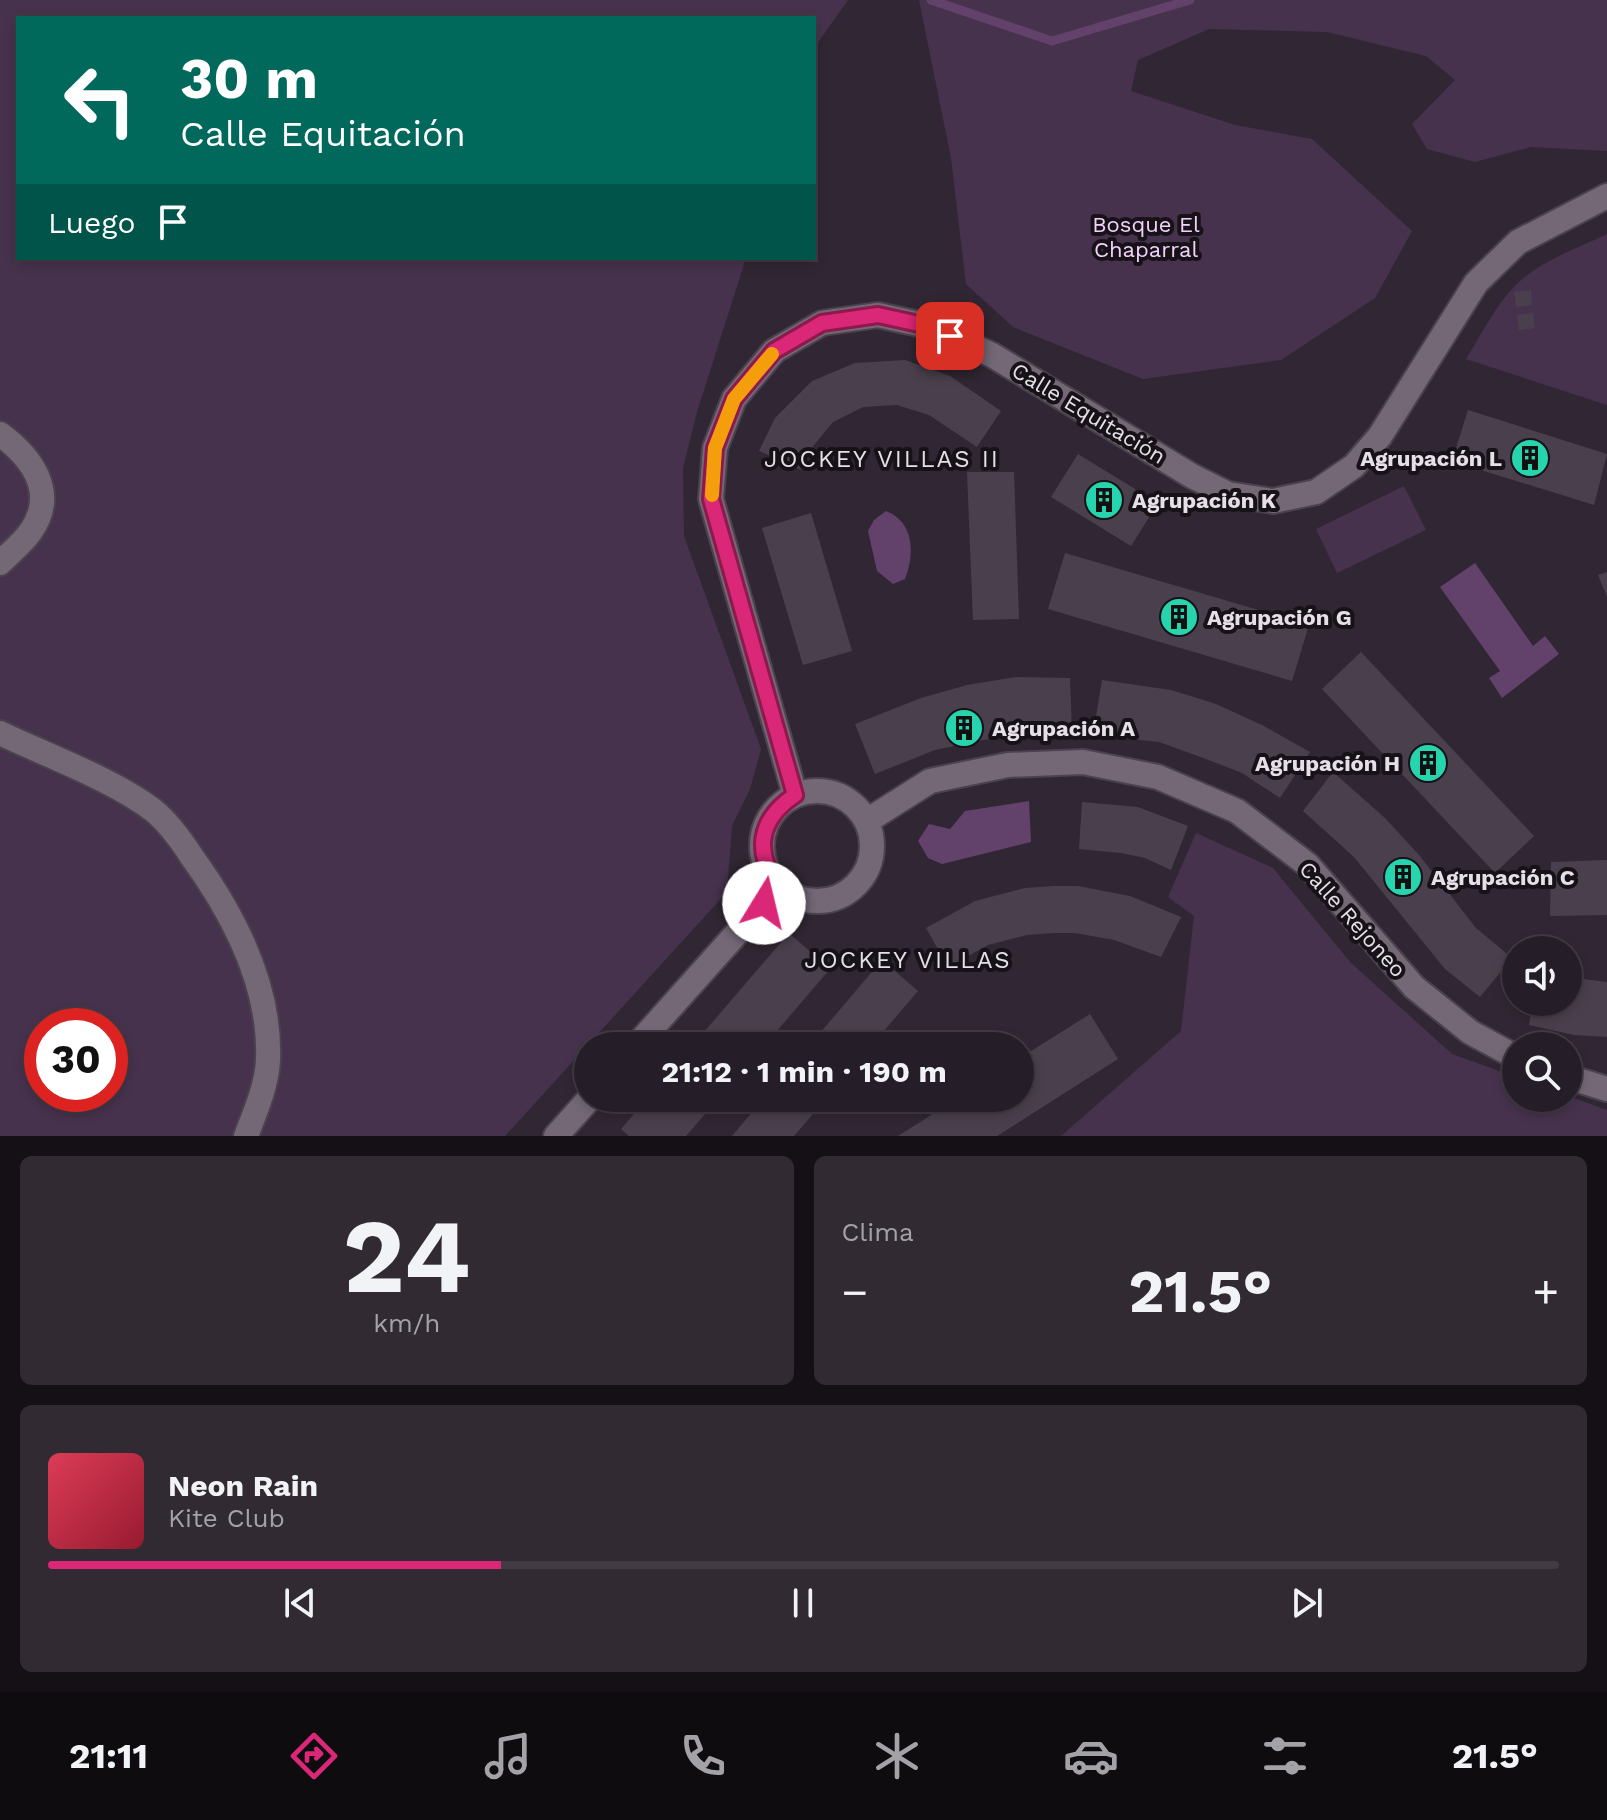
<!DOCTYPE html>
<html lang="es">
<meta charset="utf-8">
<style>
:root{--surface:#251d27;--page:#312a33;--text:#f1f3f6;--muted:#a3a2a7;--line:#423b44;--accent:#db2777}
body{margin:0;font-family:"Work Sans",sans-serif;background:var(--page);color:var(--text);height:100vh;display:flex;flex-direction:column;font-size:30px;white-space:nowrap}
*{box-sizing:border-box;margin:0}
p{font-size:26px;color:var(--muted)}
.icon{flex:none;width:44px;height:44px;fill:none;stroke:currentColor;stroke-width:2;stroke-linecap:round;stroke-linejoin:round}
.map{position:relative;height:1136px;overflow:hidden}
.panel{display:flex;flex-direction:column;gap:20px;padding:20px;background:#141015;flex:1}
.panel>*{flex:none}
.guide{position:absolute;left:16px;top:16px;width:800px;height:244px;border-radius:0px;box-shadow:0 4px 12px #0003,0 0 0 2px var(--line);background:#00695c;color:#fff;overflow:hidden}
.tools{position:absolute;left:1502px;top:936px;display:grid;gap:16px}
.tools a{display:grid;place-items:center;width:80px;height:80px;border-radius:50%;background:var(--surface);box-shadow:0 4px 12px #0003,0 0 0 2px var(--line);font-size:40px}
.speed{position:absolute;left:24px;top:1008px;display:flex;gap:16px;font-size:40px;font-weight:700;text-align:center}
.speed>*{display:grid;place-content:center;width:104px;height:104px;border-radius:50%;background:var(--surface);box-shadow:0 4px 12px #0003,0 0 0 2px var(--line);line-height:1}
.speed .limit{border:12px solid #d22;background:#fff;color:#111}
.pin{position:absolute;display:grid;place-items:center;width:68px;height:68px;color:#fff;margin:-34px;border-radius:16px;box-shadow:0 4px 12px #0006}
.me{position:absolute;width:88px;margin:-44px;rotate:9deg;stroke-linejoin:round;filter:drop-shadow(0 0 6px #0008)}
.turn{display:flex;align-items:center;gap:28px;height:168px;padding:0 32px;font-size:36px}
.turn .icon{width:104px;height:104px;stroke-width:2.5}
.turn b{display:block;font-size:56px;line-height:68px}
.then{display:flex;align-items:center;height:76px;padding:0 32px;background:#0003;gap:16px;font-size:30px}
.big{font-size:60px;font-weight:700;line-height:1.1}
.panel .tile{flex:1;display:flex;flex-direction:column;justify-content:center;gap:12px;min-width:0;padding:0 28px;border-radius:12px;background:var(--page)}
.panel .dial{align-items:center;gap:0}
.dial b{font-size:104px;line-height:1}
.song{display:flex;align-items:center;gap:24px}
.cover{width:96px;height:96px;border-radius:12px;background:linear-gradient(135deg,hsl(350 70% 55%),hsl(350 70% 35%))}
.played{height:8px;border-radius:4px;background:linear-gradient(90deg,var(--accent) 30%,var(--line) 30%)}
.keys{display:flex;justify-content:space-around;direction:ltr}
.heat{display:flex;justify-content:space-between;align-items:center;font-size:44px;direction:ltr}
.panel .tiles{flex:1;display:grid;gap:20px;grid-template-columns:1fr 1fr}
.tile:last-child{grid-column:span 2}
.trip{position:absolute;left:574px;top:1032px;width:460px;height:80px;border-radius:40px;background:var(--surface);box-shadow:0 4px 12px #0003,0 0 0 2px var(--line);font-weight:700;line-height:80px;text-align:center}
.dock{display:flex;height:128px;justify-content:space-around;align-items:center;background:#0f0c10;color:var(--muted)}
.dock .icon{width:56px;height:56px}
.dock .current{color:var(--accent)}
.dock b{font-size:36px;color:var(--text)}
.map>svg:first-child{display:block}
.green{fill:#47324d;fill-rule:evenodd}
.water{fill:#62416a}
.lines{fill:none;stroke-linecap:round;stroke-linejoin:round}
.stream{stroke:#62416a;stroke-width:9}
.building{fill:#4a404d}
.street-casing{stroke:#4a424d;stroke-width:28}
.street{stroke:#746877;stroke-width:24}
.route-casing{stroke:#8e194d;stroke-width:20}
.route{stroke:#db2777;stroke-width:14}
.slow{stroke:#f59e0b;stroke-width:14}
.labels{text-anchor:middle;stroke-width:8;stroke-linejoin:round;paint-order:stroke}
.park-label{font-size:22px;fill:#f2d2fb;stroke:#171218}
.street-label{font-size:22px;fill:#e6dfe8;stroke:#171218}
.poi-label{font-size:22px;font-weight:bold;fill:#e6dfe8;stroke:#171218;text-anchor:start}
.neighbourhood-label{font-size:24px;letter-spacing:2px;fill:#e6dfe8;stroke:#171218}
</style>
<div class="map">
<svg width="1607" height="1136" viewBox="0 0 1607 1136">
<rect width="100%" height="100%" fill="#312734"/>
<g class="green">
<path d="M0,0h848l-34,48v-30h-796v240h728l-49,154 -14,56 1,68 77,213 -11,40 -18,37 -5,66 -222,244h-505zM42,1026h68v68h-68z"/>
<polygon points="919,0 1607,0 1607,151 1531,147 1475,162 1427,149 1412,124 1455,80 1426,56 1327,32 1209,29 1138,60 1131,91 1235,125 1312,139 1412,231 1375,298 1281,360 1143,379 1013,327 966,284 951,158"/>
<path d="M1607,234v171l-141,-46c16,-25 31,-57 53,-77 24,-22 59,-34 88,-48z"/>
<polygon points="1404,486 1426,530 1337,573 1316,529"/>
<polygon points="1196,833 1273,868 1350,962 1452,1054 1516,1077 1516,1098 1568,1096 1607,1110 1607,1136 1061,1136 1181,1031 1194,916 1168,897"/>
</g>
<g class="water">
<path d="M886,511c28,11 29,42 19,68l-12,5 -16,-13 -9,-40 6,-11z"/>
<polygon points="1475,563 1533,646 1545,636 1559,654 1502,698 1489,678 1500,671 1440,587"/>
<polygon points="1029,801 1031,842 942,864 928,858 918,841 929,824 950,829 965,811"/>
</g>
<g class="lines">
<polyline class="stream" points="931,0 1052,41 1190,0"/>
</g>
<g class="building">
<polygon points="1531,290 1532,305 1516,307 1514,292"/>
<polygon points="1533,313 1535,328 1519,330 1517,315"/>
<polygon points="905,360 950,376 1001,411 977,447 929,415 897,405 863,407 833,422 814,445 801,470 759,451 775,418 812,381 855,363"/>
<polygon points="1468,410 1607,454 1594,505 1452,461"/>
<polygon points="1078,454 1158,503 1131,546 1051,497"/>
<polygon points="967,472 1014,472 1019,619 973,620"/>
<polygon points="811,513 852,651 803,665 762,528"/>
<polygon points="1065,553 1309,625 1292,681 1048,609"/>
<polygon points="1607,572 1607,597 1598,575"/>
<polygon points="1361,652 1534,836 1495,873 1322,689"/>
<polygon points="1016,677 1070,678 1072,732 1027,734 983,740 935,750 875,774 855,724 921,698 967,685"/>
<polygon points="1102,680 1171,690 1216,704 1262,725 1310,752 1280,798 1242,773 1198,756 1159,742 1093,735"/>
<polygon points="1333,772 1385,818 1419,855 1476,928 1512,958 1480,997 1445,969 1354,857 1303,811"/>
<polygon points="1082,802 1138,807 1188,826 1171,870 1145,858 1121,853 1079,849"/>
<polygon points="1607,860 1607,915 1550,916 1551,862"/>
<polygon points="1053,886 1078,886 1130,896 1181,917 1161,957 1114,940 1075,933 1053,933 1027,935 988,945 948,967 926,928 975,901 1025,888"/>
<polygon points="789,933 830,969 764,1046 692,1046"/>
<polygon points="882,960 918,991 871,1046 809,1046"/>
<polygon points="1568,977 1607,982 1607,1037 1574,1035 1529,1025 1533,1002 1568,1002"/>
<polygon points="1090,1014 1118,1059 997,1136 898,1136 958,1098 1020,1098 1020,1058"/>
<polygon points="648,1098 719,1098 686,1136 629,1136 621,1129"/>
<polygon points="764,1098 827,1098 794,1136 732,1136"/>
</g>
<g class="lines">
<g class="street-casing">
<g id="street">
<path d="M0,434c31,23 58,58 31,97 -8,12 -21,22 -31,32"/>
<path d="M0,733c46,22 114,47 153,77 16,13 28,30 39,47 42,58 79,130 76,203 -1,25 -13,53 -22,76"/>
<circle cx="817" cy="846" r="55"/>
<polyline points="795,795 711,499 715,448 734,399 774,351 822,323 878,315 928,326 992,355 1192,476 1228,494 1273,501 1316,492 1354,466 1380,436 1476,283 1518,242 1607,196"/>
<polyline points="867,821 930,781 1008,765 1083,762 1158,777 1237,811 1308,865 1414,987 1470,1032 1516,1057"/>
<polyline points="636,1046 779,886"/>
<polyline points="1568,1077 1607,1089"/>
<polyline points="556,1136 590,1098"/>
</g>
</g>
<use href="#street" class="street"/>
</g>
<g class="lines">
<g class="route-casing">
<path id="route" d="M764,903l15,-17c-26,-34 -20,-67 16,-91l-84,-296 4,-51 19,-49 40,-48 48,-28 56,-8 50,11 22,10"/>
</g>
<use href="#route" class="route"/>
<polyline class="slow" points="712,495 715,448 734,399 772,354"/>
</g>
<defs>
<g id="building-disc" transform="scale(2)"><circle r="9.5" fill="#26d5ae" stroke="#171218"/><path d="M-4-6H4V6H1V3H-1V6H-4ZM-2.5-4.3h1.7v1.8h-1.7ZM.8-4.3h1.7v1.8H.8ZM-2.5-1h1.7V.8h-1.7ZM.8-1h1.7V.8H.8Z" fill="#111"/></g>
</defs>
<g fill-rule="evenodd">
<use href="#building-disc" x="1530" y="458"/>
<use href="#building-disc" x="1104" y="500"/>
<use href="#building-disc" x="1179" y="617"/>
<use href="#building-disc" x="964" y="728"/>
<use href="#building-disc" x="1428" y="763"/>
<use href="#building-disc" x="1403" y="877"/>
</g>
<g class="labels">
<g class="park-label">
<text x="1146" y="232">Bosque El<tspan x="1146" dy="25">Chaparral</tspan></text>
</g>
<g class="street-label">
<text transform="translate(1089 413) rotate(31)" y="8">Calle Equitación</text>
<text transform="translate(1353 919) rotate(48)" y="8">Calle Rejoneo</text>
</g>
<g class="poi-label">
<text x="1502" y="466" text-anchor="end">Agrupación L</text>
<text x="1132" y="508">Agrupación K</text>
<text x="1207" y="625">Agrupación G</text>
<text x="992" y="736">Agrupación A</text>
<text x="1400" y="771" text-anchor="end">Agrupación H</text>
<text x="1431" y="885">Agrupación C</text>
</g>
<g class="neighbourhood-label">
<text x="882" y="467">JOCKEY VILLAS II</text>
<text x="908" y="968">JOCKEY VILLAS</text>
</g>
</g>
</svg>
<div class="tools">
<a><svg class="icon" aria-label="sound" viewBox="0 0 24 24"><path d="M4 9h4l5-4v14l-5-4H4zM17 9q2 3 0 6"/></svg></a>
<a><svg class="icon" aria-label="search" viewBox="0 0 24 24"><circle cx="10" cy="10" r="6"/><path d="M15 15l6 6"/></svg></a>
</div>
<div class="speed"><div class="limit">30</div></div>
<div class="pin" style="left:950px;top:336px;background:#d93025"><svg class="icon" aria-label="arrive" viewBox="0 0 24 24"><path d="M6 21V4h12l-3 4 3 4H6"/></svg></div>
<svg class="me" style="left:764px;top:903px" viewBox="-20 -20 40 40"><circle r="19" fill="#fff"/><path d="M0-13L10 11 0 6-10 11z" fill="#db2777"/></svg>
<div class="trip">21:12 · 1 min · 190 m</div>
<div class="guide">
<div class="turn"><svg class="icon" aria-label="left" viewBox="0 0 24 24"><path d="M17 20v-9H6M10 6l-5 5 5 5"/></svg><div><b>30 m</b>Calle Equitación</div></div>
<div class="then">Luego<svg class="icon" aria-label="arrive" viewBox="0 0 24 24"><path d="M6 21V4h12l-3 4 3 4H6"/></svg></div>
</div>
</div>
<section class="panel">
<div class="tiles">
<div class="tile dial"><b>24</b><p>km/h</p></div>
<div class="tile"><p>Clima</p>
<div class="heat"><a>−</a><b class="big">21.5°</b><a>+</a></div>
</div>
<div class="tile">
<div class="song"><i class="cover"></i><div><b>Neon Rain</b><p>Kite Club</p></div></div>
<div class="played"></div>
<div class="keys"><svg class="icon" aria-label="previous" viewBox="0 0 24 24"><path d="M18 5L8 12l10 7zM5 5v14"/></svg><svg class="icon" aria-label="pause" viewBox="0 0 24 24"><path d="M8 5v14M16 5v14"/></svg><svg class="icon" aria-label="next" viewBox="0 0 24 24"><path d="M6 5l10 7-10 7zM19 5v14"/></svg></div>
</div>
</div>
</section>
<nav class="dock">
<b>21:11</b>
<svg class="icon current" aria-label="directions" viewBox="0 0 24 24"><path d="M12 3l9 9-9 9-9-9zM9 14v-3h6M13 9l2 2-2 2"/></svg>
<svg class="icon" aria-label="music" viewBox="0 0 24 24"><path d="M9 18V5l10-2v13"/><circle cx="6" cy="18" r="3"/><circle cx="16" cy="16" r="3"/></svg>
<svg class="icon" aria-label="phone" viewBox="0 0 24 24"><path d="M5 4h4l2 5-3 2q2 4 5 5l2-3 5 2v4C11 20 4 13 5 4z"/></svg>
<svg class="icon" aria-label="climate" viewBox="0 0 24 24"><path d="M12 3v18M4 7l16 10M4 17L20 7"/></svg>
<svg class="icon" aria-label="car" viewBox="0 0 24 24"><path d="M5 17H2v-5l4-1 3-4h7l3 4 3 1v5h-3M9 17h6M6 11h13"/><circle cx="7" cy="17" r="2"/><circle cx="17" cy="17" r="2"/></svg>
<svg class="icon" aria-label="filters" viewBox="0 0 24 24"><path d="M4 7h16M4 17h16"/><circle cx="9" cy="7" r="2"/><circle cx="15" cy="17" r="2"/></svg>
<b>21.5°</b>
</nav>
